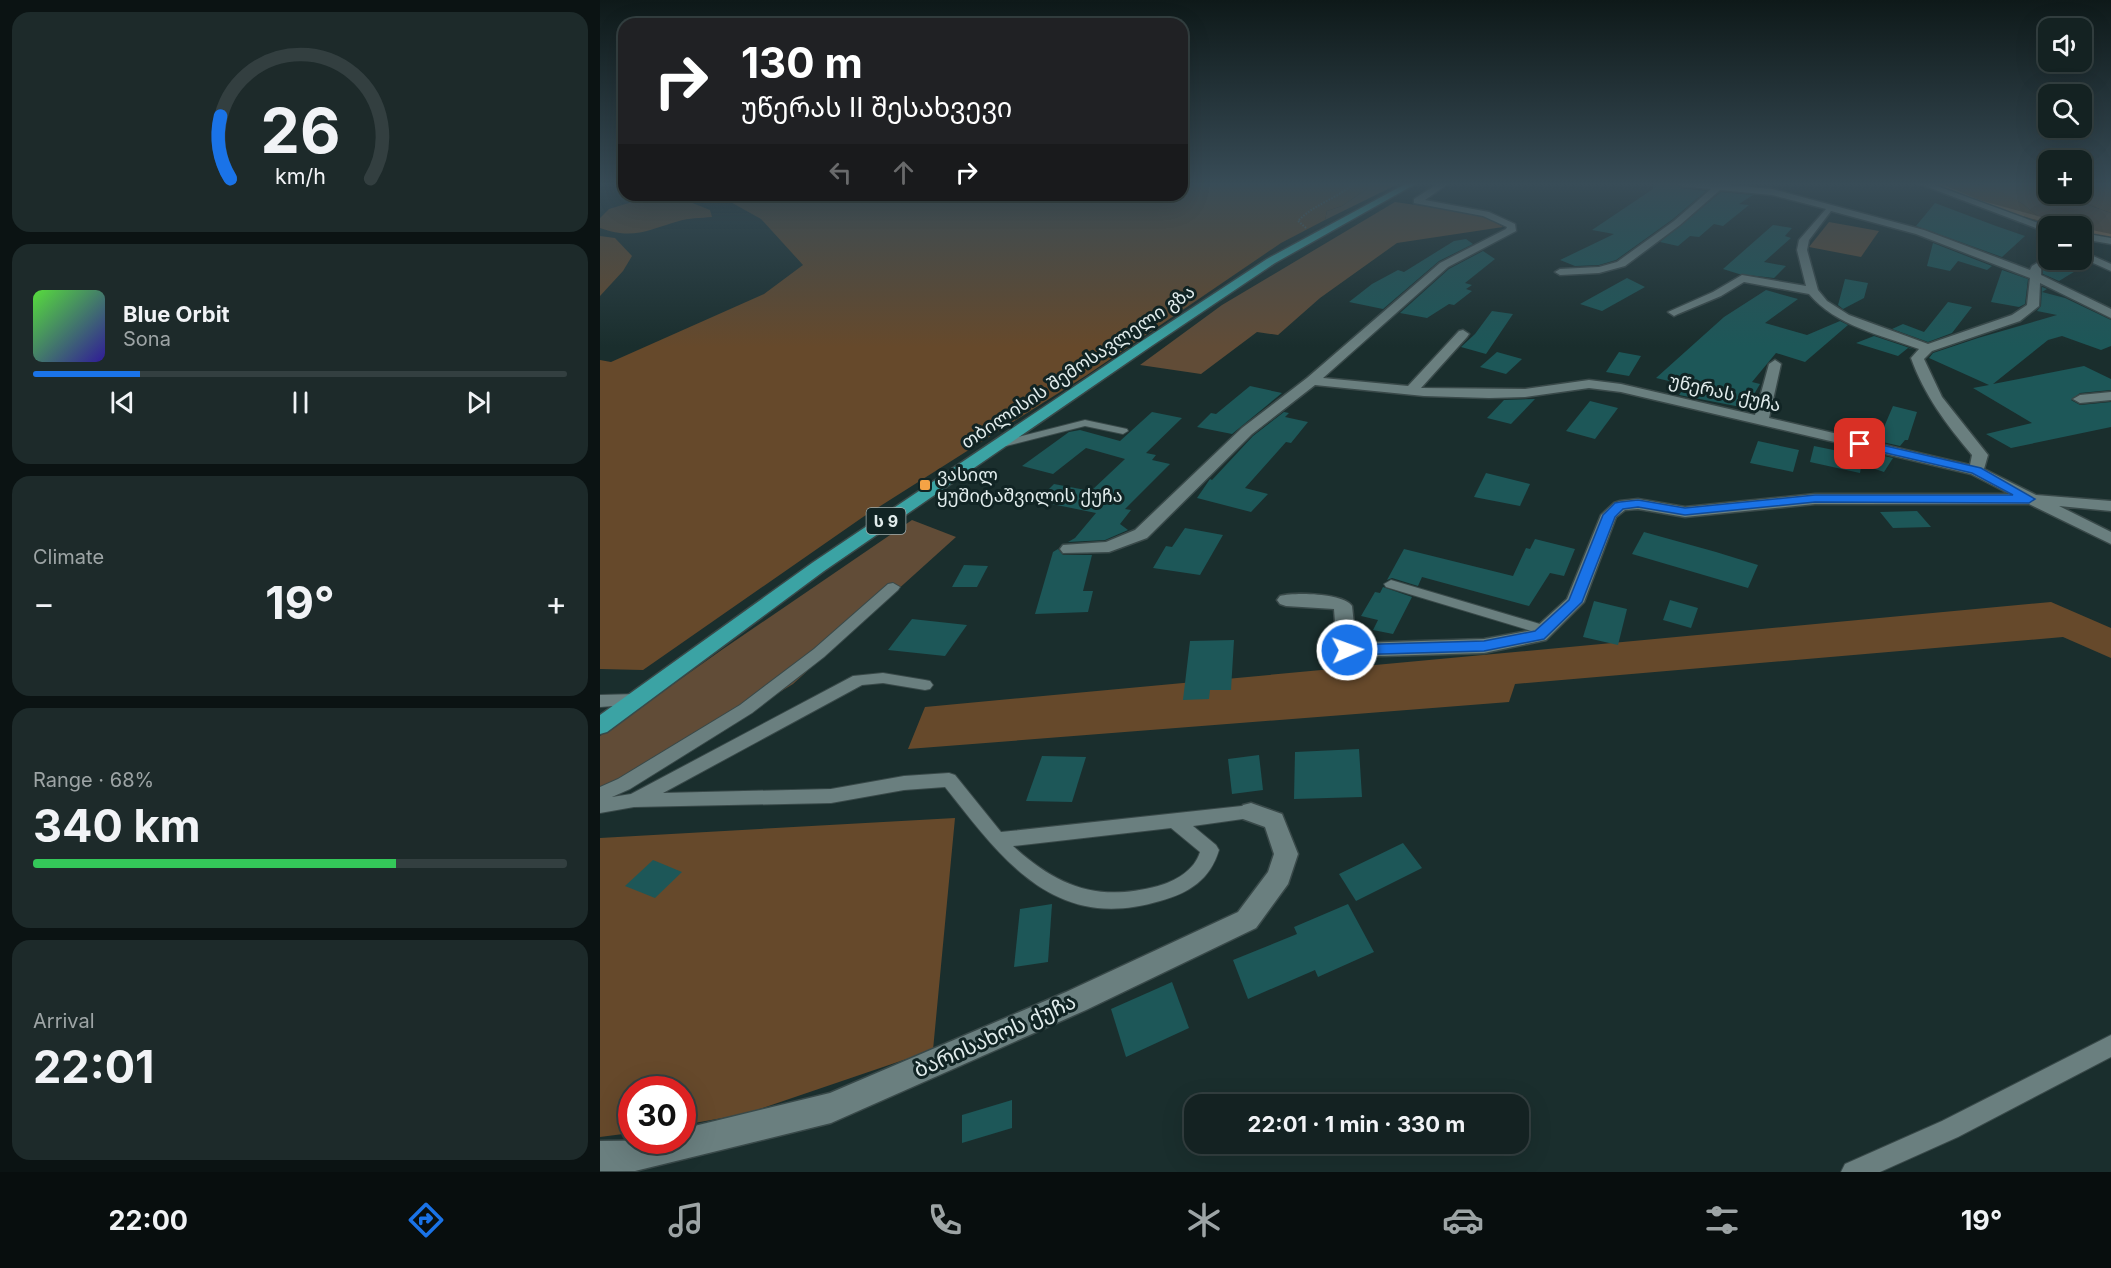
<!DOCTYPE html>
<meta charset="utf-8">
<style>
:root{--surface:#142222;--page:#1d2a2a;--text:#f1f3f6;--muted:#9da4a5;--line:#333f40;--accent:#1a73e8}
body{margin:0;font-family:Inter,"Noto Sans Georgian",sans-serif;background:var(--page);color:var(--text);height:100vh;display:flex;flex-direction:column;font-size:22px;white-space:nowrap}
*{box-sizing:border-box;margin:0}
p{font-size:20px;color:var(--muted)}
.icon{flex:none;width:33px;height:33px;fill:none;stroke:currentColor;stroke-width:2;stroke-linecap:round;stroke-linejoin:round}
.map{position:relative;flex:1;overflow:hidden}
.drawer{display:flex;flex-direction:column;gap:12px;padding:12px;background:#0b1313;width:600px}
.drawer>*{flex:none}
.top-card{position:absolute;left:18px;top:18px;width:570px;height:183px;border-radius:18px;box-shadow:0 6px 24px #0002,0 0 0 2px var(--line);background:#202124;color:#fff;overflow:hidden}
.tools{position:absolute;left:1438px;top:18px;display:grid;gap:12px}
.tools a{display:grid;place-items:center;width:54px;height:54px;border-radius:12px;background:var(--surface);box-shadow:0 6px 24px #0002,0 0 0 2px var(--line);font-size:30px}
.speed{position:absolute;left:18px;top:1076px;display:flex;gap:12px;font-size:30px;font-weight:700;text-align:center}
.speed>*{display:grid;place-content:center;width:78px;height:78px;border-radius:50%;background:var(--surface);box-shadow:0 6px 24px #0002,0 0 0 2px var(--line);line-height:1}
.speed .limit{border:9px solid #d22;background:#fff;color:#111}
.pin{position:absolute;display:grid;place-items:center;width:51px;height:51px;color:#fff;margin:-26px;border-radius:12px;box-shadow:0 3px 9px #0006}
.me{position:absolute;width:66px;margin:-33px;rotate:88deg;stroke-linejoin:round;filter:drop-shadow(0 0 4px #0008)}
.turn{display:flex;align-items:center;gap:21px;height:126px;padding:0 24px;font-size:27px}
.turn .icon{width:78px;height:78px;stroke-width:2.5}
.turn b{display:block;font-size:42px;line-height:51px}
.lanes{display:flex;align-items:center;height:57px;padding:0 24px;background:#0003;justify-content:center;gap:30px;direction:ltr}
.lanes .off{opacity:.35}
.big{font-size:45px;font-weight:700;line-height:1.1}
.drawer .widget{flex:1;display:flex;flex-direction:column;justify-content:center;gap:9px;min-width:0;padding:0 21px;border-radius:18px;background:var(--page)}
.drawer .dial{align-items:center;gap:0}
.dial svg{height:156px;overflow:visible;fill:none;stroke:var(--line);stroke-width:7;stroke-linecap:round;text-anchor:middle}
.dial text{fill:var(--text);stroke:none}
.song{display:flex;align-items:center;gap:18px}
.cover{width:72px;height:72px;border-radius:9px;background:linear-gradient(135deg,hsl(110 70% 55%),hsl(250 70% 35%))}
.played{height:6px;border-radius:3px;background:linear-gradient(90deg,var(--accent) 20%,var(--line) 20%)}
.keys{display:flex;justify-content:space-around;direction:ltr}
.heat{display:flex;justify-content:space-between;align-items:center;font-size:33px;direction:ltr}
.charge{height:9px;border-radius:4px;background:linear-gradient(90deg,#34c759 68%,var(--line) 0)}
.trip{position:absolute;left:584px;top:1094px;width:345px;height:60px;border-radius:18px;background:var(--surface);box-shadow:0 6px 24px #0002,0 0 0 2px var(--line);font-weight:700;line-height:60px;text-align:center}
.dock{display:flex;height:96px;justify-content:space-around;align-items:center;background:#080e0e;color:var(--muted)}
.dock .icon{width:42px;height:42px}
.dock .current{color:var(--accent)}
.dock b{font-size:27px;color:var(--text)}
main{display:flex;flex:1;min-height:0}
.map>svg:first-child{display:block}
.green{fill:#614c37}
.forest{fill:#66492b}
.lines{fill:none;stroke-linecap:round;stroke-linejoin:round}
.stream{stroke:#8e6f51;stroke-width:4}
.building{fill:#1d5758}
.service-casing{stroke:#394949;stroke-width:2}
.minor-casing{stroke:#394949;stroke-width:3}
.trunk-casing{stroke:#394949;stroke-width:3}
.path{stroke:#596a69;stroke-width:2;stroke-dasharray:1.5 1.5;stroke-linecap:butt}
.service{fill:#6a7f7f;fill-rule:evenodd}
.minor{fill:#6a7f7f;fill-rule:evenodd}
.trunk{fill:#3ba3a4;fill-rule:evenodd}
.route{fill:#1a73e8;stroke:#114b97;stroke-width:1.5}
.poi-dot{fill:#f5a345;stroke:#112424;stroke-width:2}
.labels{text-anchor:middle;stroke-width:6;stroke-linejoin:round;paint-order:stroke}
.shield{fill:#112424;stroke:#a3b0b0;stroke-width:1.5}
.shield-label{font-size:16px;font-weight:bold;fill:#e1ecec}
.street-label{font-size:18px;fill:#e1ecec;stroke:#112424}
.poi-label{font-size:18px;fill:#e1ecec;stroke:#112424;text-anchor:start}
.near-street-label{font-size:21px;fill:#e1ecec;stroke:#112424}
</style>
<main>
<section class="drawer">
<div class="widget dial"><svg viewBox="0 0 100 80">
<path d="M14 69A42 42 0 1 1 86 69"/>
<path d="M14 69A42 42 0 0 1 9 37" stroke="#1a73e8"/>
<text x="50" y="56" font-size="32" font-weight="700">26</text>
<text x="50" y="72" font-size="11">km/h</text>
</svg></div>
<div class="widget">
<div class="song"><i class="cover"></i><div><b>Blue Orbit</b><p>Sona</p></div></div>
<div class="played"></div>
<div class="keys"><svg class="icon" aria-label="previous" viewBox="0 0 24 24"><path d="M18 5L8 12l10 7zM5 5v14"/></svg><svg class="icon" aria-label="pause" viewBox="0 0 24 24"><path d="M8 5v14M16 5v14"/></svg><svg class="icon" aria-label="next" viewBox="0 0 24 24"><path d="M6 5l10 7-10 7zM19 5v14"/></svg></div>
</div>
<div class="widget"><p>Climate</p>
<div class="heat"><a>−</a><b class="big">19°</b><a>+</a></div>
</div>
<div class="widget"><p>Range · 68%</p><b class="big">340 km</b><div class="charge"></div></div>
<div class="widget"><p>Arrival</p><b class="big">22:01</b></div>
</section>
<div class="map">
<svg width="1511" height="1172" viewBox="0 0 1511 1172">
<rect width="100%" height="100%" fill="#1a2e2d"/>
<g class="green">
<polygon points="766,183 800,183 725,220 727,211 742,206 768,188"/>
<polygon points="1382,183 1430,183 1449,190 1449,194 1458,194 1511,213 1511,239 1482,233 1482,226 1449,226 1423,204"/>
<polygon points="795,202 884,215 903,227 797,243 720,298 678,335 657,332 601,374 540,365 622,305"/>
<polygon points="1229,222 1279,231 1261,257 1209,247"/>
<polygon points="312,520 356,537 193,684 21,791 0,796 0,736 123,649"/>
</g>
<g class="forest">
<polygon points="582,183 766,183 768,188 742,206 727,211 725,220 681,243 487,375 263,517 43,670 0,669 0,360 11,362 164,294 203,265 161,219 118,195 582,195"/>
<polygon points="1330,183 1389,185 1423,204 1449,226"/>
<polygon points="1482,183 1511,183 1511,213 1458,194 1482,194"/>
<path d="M55,195h30v5l25,10 2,7c-11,1 -23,1 -33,4 -31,9 -46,19 -79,7v-10l9,-9z"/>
<polygon points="0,236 15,238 32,256 23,271 0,296"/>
<polygon points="1451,602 1511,628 1511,658 1463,637 915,684 909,702 308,749 325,707"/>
<polygon points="355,818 333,1050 145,1114 83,1125 82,1089 32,1089 31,1133 0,1137 0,838"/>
</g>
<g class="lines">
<g class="stream">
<polyline points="1334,183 1382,203 1467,226"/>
<polyline points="1482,230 1511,236"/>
</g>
</g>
<g class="building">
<polygon points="1053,183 1075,183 1081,188 1106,191 1073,219 1016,260 999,265 975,266 960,260 1014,234 992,230 1053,189"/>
<polygon points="1121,192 1153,195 1139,204 1149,205 1123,226 1114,224 1099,237 1090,236 1078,246 1060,242"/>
<polygon points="1335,203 1396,226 1425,236 1402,257 1316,226"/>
<polygon points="1173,225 1192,228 1185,236 1191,238 1164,262 1186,266 1174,278 1139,274 1123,269"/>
<polygon points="866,239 873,244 839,261 783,309 749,302 772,284 798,270 804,272 854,241"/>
<polygon points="1333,243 1392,266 1387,270 1358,261 1350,271 1327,266"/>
<polygon points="883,251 895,259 865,283 872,285 866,289 872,291 854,305 849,304 827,318 800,313 849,269"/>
<polygon points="1459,260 1470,260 1487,264 1459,281 1443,274 1443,270"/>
<polygon points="1402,270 1428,279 1425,304 1419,307 1391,302"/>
<polygon points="1027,278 1045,287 1002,311 980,304"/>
<polygon points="1245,279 1268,283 1264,298 1243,309 1238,305"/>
<polygon points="1442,287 1447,289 1442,292 1465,298 1511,320 1511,346 1501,350 1462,336 1448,340 1393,384 1484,366 1511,379 1511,390 1480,393 1471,400 1480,405 1511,402 1511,427 1411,448 1386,434 1432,423 1373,388 1389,385 1329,358 1333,353 1378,338 1457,315 1437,311 1441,306"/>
<polygon points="1166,290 1198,299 1165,323 1207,335 1240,321 1248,325 1205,362 1176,353 1152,382 1160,384 1146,408 1079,395 1086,385 1056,378 1124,317"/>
<polygon points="1348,302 1372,307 1352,333 1328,342 1292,329 1303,324 1324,332"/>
<polygon points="892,311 913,314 886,354 861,347 875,334"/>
<polygon points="1274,336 1304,346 1315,350 1308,348 1298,356 1256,343"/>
<polygon points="897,352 922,359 906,374 880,367"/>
<polygon points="1019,352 1041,356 1029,376 1006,372"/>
<polygon points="650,386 682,393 632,434 597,427 611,413 616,414"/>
<polygon points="935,399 911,424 887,418 904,400"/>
<polygon points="990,401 1018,408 995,439 966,431"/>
<polygon points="1293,406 1317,412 1308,440 1305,440 1300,446 1278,441"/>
<polygon points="552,412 582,418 546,453 556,455 552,460 570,464 525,509 531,510 520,524 528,530 505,540 468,542 475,538 496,513 437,501 454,484 491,491 525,459 486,448 453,474 422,466 469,432 480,430 520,441"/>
<polygon points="684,412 689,413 685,417 708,422 691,443 686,442 645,488 668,494 651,512 597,498 610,479 612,480 653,436"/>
<polygon points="1158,441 1199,450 1193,472 1150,463"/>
<polygon points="1214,446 1263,456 1260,473 1210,462"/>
<polygon points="1271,453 1293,458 1284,472 1263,465"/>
<polygon points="886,473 930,484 920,506 874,497"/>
<polygon points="1317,511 1331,527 1293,528 1280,512"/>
<polygon points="585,528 623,535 600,575 553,568 566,546 572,547"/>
<polygon points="1044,532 1116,552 1158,565 1148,588 1032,554"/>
<polygon points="935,539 975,549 964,576 950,573 929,606 822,577 818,586 792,578 787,580 804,549 913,576 926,548 930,549"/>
<polygon points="458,549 463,555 492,555 483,591 493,591 488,612 435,614 453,552"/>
<polygon points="364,565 388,566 377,587 352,587"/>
<polygon points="783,587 812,597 793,634 773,630 778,620 761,616 775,592 780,593"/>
<polygon points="1070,600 1098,608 1091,628 1063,620"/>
<polygon points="994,601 1027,609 1018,645 983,637"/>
<polygon points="312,619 367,625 345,656 288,650"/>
<polygon points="634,640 631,690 610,690 609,699 583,700 590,641"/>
<polygon points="759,749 762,797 694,799 695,752"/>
<polygon points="659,755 663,790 632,794 628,759"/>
<polygon points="442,756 486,757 472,802 426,801"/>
<polygon points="803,843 822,868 756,901 739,874"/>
<polygon points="53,860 82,872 55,898 25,886"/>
<polygon points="452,904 448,962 414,967 420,909"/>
<polygon points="748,904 774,952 718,977 715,970 648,999 633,960 697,934 694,927"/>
<polygon points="572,982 589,1028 526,1057 511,1009"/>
<polygon points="412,1100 412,1128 362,1143 362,1115"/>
</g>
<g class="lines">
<g class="service-casing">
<g id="service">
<polygon points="485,420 527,429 528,431 523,434 485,426 398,448 392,445 394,443"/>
<polygon points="791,580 950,627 952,630 945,635 786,587 784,584"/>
<path d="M293,583l7,4 -2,3 -74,67 -72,56 -122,76 -18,8 19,-3 222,-118 30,-3 42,7 5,1 3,4 -3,4 -5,1 -42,-7 -21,2 -199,108 168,-4 73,-13 45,-3 6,2 46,57 250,-27 6,2 3,5 -3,5 -64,9 23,19 3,5c-9,30 -30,43 -59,51 -106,32 -157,-41 -215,-114l-41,3 -73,13 -197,4 -34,6v-26l18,-8 122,-74 74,-56 74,-65zM571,828l29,24c-6,19 -25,29 -42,34 -60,16 -100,1 -145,-40z"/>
<polygon points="36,694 41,696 44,700 41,704 0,707 0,695"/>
<polygon points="1511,1035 1511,1057 1358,1137 1280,1172 1241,1172 1245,1164 1342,1121"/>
</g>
</g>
<g class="minor-casing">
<g id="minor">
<path d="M839,183h10l-24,17 64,12 26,12 1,7 -68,36 -125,111 85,8 51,-55 4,-1 6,4 -2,3 -46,51 104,1 64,-9 32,4 134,31 14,-51 6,-4 6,4 -12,54 201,47 2,-10c-25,-30 -48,-60 -61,-97l8,-9c-38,-14 -83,-23 -110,-55l-65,-12 -23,14 -43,18 -4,2 -6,-4 45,-20 29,-17 64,11 -9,-36 2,-10 27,-31 -54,-14 -52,-5 -40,35 -55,41 -26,7 -39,2 -5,-3 5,-3 39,-2 18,-5 57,-41 37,-32 -30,-3 -4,-3h29l66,6 152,41 106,40 2,-4 17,-10v4h5l-13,9v6l70,34v9l-71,-35 -1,23 -19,15 -88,30 -8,8 18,38 46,58 -4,14 52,26 75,6v10l-52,-5 52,26v12l-82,-40h-214l-130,13 -47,-8 -13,1 -9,7 -32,85 -38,38 -62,13 -137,4 -7,-2 -3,-5 -3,-41 -48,-3 -6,-2 -3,-4 3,-4c14,-4 64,-3 72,10l4,37 128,-4 49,-9 34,-31 34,-84 13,-12 6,-2 18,-2 47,8 130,-13h195l-39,-20 -350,-82 -32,-4 -64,9 -36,1 -65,-2 -109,-11 -63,49 -105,104 -38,14 -46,1 -3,-4 3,-4 43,-3 29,-12 107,-102 65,-50 133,-115 66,-34 1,-2 -24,-11 -69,-13v-4zM1231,211l85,23 114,44 -3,27 -15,10 -84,29 -79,-29 -22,-14 -9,-11 -11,-40 2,-10z"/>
<polygon points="1317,183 1329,183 1449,227 1449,233"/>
<polygon points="1482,233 1511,238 1511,244 1482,239"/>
<polygon points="1482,251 1511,264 1511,271 1482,258"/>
<polygon points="1511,392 1511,400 1480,403 1473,399 1480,395"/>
<polygon points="651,803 682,814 698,854 688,884 656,928 486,1010 231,1123 35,1171 0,1171 0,1141 82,1140 82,1129 230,1093 466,992 638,912 668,872 674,854 665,827 643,819 639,812 643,805"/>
</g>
</g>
<g class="trunk-casing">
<polygon id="trunk" points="807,183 817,183 675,263 550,347 224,571 7,732 0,734 0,715 212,563 542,341 667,259"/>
</g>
<path class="path" d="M706,228l-8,-7c16,-17 39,-22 56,-38"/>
<use href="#service" class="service"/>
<use href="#minor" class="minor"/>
<use href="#trunk" class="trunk"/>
</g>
<linearGradient id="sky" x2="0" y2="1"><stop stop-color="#0e1919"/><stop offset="0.53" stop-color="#384c57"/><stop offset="1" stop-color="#384c57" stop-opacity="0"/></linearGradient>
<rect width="1511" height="347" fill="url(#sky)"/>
<polygon class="route" points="1260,440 1381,468 1435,499 1429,503 1215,502 1085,515 1038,507 1023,509 1015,517 982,602 944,639 884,651 747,655 740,650 747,645 884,641 935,631 969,600 1003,515 1015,503 1020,502 1038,500 1085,508 1215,495 1413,495 1372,473 1256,446 1255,444"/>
<rect class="poi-dot" x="319" y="479" width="12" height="12" rx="3"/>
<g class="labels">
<rect class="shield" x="266.5" y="508" width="39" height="26" rx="4.5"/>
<g class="shield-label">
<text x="286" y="527">ს 9</text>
</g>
<g class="street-label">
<text transform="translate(478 367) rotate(-34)" y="6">თბილისის შემოსავლელი გზა</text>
<text transform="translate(1125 393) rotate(13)" y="6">უწერას ქუჩა</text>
</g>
<g class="poi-label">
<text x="337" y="481">ვასილ<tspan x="337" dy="21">ყუშიტაშვილის ქუჩა</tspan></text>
</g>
<g class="near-street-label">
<text transform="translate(395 1036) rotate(-24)" y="7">ბარისახოს ქუჩა</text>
</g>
</g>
</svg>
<div class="tools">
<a><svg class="icon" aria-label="sound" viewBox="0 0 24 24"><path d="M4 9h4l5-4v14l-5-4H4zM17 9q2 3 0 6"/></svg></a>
<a><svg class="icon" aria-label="search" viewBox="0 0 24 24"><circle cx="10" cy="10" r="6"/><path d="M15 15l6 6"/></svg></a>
<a>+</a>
<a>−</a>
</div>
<div class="speed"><div class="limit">30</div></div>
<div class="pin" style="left:1260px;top:444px;background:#d93025"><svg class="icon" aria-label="arrive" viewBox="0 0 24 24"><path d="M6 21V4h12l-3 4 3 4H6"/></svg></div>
<svg class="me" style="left:747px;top:650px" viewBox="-20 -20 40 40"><circle r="17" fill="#1a73e8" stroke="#fff" stroke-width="3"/><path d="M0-11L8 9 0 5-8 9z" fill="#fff"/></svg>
<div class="trip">22:01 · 1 min · 330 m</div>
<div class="top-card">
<div class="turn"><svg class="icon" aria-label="right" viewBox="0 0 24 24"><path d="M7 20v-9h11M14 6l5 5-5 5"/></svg><div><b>130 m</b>უწერას II შესახვევი</div></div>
<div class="lanes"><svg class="icon off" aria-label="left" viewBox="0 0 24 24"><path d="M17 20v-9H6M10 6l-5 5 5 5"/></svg><svg class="icon off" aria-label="ahead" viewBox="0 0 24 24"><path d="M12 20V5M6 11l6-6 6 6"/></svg><svg class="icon" aria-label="right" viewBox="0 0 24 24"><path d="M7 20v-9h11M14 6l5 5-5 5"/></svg></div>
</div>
</div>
</main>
<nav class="dock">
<b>22:00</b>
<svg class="icon current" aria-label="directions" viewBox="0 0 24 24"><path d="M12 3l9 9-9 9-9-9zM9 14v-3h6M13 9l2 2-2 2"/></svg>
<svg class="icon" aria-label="music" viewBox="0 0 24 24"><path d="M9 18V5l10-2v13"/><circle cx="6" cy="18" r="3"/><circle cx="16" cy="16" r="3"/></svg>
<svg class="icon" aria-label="phone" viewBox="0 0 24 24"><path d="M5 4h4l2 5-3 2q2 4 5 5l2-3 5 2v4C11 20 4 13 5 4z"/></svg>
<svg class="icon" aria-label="climate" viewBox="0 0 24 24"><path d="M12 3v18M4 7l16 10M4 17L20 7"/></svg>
<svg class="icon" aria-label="car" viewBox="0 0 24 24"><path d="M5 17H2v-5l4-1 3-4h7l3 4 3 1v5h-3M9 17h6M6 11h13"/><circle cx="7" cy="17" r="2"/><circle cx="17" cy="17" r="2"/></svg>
<svg class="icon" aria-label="filters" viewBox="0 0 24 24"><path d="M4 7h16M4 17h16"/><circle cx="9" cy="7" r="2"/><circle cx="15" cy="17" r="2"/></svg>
<b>19°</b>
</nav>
